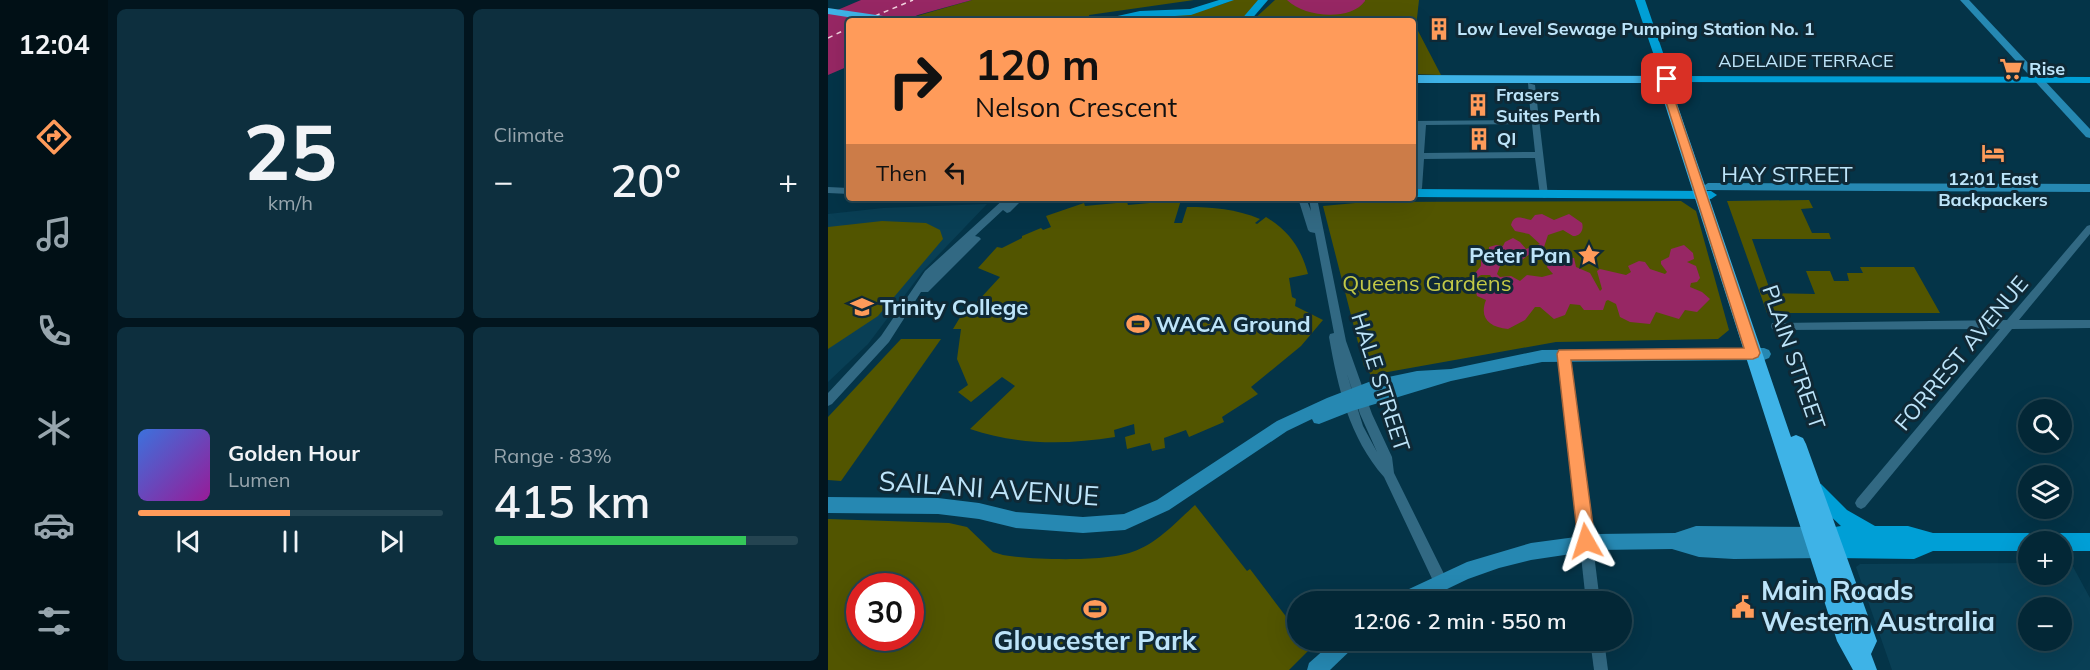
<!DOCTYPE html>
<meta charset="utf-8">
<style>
:root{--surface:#032736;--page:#0d2f3e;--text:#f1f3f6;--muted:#97a5ad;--line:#244451;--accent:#ff9b5a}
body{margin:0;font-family:Mulish,sans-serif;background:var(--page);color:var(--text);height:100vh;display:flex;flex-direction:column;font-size:22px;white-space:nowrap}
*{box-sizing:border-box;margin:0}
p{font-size:20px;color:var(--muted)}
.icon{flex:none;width:33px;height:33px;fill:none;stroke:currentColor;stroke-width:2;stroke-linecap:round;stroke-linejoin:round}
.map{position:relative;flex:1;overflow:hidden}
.panel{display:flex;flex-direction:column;gap:9px;padding:9px;background:#02151e;width:720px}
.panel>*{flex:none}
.banner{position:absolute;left:18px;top:18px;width:570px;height:183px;border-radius:6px;box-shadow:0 6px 24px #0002,0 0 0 2px var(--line);background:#ff9b5a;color:#111;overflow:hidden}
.fabs{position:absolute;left:1190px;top:399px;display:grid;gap:12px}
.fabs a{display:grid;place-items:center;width:54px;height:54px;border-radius:50%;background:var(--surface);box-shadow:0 6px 24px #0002,0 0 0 2px var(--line);font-size:30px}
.speed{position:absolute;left:18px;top:573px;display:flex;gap:12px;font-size:30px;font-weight:700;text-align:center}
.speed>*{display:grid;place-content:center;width:78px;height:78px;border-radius:50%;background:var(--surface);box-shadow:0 6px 24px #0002,0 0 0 2px var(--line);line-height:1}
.speed .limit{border:9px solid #d22;background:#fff;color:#111}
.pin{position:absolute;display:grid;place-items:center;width:51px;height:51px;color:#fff;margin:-26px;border-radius:12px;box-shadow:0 3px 9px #0006}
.me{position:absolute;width:66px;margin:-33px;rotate:354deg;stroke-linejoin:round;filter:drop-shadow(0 0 4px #0008)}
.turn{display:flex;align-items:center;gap:21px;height:126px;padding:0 30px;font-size:27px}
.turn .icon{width:78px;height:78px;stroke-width:2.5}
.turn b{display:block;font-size:42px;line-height:51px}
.then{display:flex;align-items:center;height:57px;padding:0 30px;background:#0003;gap:12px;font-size:22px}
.big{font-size:45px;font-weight:600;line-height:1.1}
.panel .widget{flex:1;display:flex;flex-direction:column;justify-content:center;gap:9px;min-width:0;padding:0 21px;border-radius:9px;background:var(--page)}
.panel .dial{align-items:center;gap:0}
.dial b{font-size:78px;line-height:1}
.song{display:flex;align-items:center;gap:18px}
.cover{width:72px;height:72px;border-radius:9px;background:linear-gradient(135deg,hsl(220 70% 55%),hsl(300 70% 35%))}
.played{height:6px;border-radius:3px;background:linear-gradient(90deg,var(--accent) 50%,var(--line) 50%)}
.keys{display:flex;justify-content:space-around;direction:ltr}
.heat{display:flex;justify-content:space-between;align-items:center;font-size:33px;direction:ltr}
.charge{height:9px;border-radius:4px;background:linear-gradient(90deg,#34c759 83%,var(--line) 0)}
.panel .tiles{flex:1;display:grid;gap:9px;grid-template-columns:repeat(2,1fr)}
.trip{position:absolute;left:459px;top:591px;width:345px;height:60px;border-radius:30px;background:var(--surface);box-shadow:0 6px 24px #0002,0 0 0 2px var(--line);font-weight:600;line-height:60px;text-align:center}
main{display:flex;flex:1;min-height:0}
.tabs{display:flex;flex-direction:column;width:108px;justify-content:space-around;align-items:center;background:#011016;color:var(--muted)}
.tabs .icon{width:42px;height:42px}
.tabs .on{color:var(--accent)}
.tabs b{font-size:27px;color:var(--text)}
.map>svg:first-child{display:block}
.built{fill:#093f55;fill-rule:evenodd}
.green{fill:#525500;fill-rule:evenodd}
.water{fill:#972764}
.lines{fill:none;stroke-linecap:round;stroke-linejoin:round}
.ferry{stroke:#f2d3df;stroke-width:1.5;stroke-dasharray:5 4.5;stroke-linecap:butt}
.street{fill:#326983;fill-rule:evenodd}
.secondary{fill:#2688b2;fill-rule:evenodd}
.primary{fill:#009fd6;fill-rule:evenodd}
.highway{fill:#3eb3e7;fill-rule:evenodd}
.route{fill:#ff9b5a;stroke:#a6653a;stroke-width:1.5}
.labels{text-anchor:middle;stroke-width:6;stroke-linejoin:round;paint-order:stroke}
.far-poi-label{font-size:18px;font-weight:bold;fill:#bde4f9;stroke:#0f2936;text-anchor:start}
.far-street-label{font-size:18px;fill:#bde4f9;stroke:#0f2936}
.street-label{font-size:22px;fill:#bde4f9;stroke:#0f2936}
.poi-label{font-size:22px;font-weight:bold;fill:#bde4f9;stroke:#0f2936;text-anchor:start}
.park-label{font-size:22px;fill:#c3c947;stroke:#0f2936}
.near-street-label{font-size:27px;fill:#bde4f9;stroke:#0f2936}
.near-poi-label{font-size:27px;font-weight:bold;fill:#bde4f9;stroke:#0f2936;text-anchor:start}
</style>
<main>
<nav class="tabs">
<b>12:04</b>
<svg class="icon on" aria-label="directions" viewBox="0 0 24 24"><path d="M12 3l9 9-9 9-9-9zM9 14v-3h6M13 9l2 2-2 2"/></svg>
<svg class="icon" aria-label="music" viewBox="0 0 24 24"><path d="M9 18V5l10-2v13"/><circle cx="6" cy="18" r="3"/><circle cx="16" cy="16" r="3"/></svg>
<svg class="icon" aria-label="phone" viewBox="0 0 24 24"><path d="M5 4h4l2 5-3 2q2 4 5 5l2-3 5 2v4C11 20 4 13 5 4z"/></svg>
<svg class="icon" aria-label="climate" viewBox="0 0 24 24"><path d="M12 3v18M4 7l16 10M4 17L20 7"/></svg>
<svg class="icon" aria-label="car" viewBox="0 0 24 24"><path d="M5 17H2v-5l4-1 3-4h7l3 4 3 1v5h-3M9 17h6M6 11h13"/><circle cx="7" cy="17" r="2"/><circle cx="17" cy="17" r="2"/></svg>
<svg class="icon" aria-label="filters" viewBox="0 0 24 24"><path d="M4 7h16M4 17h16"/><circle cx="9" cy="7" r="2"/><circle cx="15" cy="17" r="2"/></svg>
</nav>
<section class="panel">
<div class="tiles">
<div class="widget dial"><b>25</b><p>km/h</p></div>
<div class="widget"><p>Climate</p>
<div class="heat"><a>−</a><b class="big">20°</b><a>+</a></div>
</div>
<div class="widget">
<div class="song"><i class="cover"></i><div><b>Golden Hour</b><p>Lumen</p></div></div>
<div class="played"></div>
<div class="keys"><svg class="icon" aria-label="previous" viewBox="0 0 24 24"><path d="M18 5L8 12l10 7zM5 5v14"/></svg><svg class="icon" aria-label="pause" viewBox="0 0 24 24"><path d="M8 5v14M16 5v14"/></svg><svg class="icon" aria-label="next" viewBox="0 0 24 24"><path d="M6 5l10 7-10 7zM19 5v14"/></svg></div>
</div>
<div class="widget"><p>Range · 83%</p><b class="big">415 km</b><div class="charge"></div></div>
</div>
</section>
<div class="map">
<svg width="1262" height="670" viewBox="0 0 1262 670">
<rect width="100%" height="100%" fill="#043448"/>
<g class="built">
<polygon points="159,204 95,271 40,344 0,382 0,214 55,208"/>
<path d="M1200,563v11h33v-11h10l19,35v72h-198l-36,-103 4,-3zM1200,608h33v32h-33z"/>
</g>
<g class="green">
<polygon points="144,0 366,0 261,15 262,21 101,21 82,18"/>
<path d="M405,0h27l-19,21h-134c42,-7 86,-4 126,-21z"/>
<polygon points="447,0 591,0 588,27 613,75 585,74 585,21 424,21"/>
<path d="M353,200l-7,23h8l5,-16c26,0 49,2 73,12l-5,4 2,1 9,-7c23,14 35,31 42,57l-19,4 3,19 4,2 -1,7 28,14 -22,26 -50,41 7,7 -36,23 2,5 -35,15 -3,-7 -22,8 1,10 -13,3 -2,-8 -23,6 -2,-12 10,-3 -1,-10 -20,6 1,7c-50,8 -97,8 -145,-8l45,-43 -13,-9 -31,25 -13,-10 10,-7 -11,-26 4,-30h-8l9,-15 8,-1 7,-11 23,-25 -22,-9 19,-21 5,1 20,-10v-2l19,-8 2,2 8,-3 -5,-11 38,-13 1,3 42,-4 1,3z"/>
<polygon points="981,200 985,208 973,209 984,233 1001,233 1003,239 924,239 943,293 987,294 978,271 1002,271 1006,281 1021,281 1019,273 1035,273 1032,267 1086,267 1112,313 939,313 899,201"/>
<polygon points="853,201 868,211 901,330 890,339 728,342 543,375 536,366 495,206 538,202"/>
<polygon points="54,221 98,223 112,230 115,239 50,316 0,349 0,227"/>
<polygon points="73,339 113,339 13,481 0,480 0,417"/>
<path d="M367,505l52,66 3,-2 47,62 1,9 7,1 6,7 -22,22h-461v-151l121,4 18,4 26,25 10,3c29,5 102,7 129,-3 25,-8 44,-30 63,-47zM32,586h50v52h-50z"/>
</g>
<g class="water">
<polygon points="33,0 144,0 90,15 76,21 21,21 21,66 0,75 0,14"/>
<path d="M459,0h78v1c-14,20 -60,17 -78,-1z"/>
<path d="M714,214l12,6 15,-6 13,9c2,6 -1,13 -9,13l-10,-6 -15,5 -4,12 10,11h20l2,9 14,6 10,18 2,-2 -5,-18 3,-2 26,6 5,-3 -3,-6 11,-5 6,1 5,7 15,5 2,-2 -6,-8v-3l8,-4 2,-8 13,-4 9,8 1,6 -7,3 9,4 4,12 -3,4 -6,1 -1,4 12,5 8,7 -13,13 -12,-2 -6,9 -23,-7 -6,12 -20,-2 -10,-5 -4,-13 -8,-4 -2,1 -3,9h-19l-4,-5 -10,-1 -5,11 -11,4 -14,-12h-5l-10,13 -17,9c-19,-2 -29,-11 -22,-29l-9,-4 -1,-4 9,-10 8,-2 -3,-5h-9c-11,7 -14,15 -29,15l-4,-5 2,-2c14,3 23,-7 31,-17v-7l6,-2 13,9 -3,8 3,3 11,-1 9,5 7,-6 15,2 11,-3 -6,-7 2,-5 -4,-4h-6l-9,-4 -11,8 -7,1 -12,-10 -11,-3v-3l7,-2 7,1 2,-4 8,-4 7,4 6,7 14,-5 -11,-10 -14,-3 -4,-6c3,-12 13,-6 20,-5l4,-5z"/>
</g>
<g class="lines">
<g class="ferry">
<polyline points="47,16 85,0"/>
<polyline points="0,38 21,28"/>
</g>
<g class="street">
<path d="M700,83l7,2 13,110 -1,2 -3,1 -4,-3 -5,-37 -111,1 -2,29 -1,2h-6l-1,-2 2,-29h-3v-6h3l2,-28h-5v-4l118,-1zM704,124l3,28 -111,1 2,-28z"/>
<polygon points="0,187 21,188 21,194 0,193"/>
<polygon points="177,198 196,198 182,212 179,213 175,210 147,236 151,237 153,239 100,292 93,292 61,342 4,404 0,406 0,393 53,336 97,271"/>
<path d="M470,198h8l5,13 -2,-13h8l29,143 26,73 20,43 2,16 53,107 -2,5 -5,2 -5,-2 -51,-108c-35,-40 -46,-89 -55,-140l1,-3 4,-1 -19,-100 -5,-1 -2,-2zM519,374l13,40 17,38 -14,-26z"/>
<polygon points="1262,225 1262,234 1191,320 1262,320 1262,328 1184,329 1037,507 1033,509 1029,507 1027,503 1029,499 1172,329 948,330 944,329 943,326 944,323 1179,320 1259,226"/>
<polygon points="736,350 740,351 741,354 772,602 758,602 731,354 732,351"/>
<polygon points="762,640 776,640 780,670 766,670"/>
</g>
<g class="secondary">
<polygon points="1132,0 1141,0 1262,129 1262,138 1258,137"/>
<polygon points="880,183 1262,184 1262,192 876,190 874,187"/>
<polygon points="936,348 941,350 943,354 941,358 936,360 714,362 623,381 524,411 491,424 486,423 484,419 459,431 341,510 297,530 255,533 188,528 151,519 110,514 0,513 0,497 110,498 151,503 188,512 255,517 296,514 329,500 449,421 499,398 546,380 589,371 623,369 714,350"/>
<polygon points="868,526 992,527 998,529 1000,535 995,542 1004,544 1006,550 1004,556 998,558 906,559 871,557 844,549 770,550 703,560 671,568 640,579 592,602 563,602 566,596 639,562 703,543 770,534 847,533"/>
<polygon points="507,640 530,640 527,646 502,670 479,670 481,663"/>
</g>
<g class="primary">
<polygon points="391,0 406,0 363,15 267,21 312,11 362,9"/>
<polygon points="430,0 440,0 422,21 412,21"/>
<polygon points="807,0 817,0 843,76 1262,77 1262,83 839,82 834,79"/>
<polygon points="585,189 883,191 889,195 883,199 585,197"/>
<polygon points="987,482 993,484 1019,510 1047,526 1080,526 1105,533 1200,533 1207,536 1209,542 1200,542 1200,551 1105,551 1086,559 1006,558 999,555 997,549 999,543 994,541 992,535 994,529 1013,526 981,496 978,490 981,484"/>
<polygon points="1233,533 1262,533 1262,551 1233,551 1233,542 1224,542 1226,536"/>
</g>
<g class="highway">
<polygon points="0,8 69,18 75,21 45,21 0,14"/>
<polygon points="585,75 844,76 845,79 843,86 963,437 968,435 975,438 978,444 1049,641 1043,654 1049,670 1025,670 1009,641 831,86 832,83 585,83"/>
</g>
</g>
<polygon class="route" points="839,76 844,79 842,86 932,353 930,357 925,359 743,360 767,541 764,547 758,550 752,547 750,541 729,354 731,350 916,348 833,86 834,79"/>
<defs>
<g id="building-bare" transform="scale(1.8)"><path d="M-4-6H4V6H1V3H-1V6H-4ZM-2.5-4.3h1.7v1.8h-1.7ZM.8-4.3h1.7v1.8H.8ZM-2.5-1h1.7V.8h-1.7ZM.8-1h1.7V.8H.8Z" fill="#ff9b5a" stroke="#0f2936" stroke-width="2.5" paint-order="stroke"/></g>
<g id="supermarket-bare" transform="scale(1.8)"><path d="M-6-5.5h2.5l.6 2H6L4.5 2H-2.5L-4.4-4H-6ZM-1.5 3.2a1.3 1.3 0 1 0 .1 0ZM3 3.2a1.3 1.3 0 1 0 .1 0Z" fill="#ff9b5a" stroke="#0f2936" stroke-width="2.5" paint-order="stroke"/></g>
<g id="hotel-bare" transform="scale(1.8)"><path d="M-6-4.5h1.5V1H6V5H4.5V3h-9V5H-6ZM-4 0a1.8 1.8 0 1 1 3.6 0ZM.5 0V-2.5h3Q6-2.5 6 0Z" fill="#ff9b5a" stroke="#0f2936" stroke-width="2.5" paint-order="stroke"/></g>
<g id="sight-bare" transform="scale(1.8)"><path d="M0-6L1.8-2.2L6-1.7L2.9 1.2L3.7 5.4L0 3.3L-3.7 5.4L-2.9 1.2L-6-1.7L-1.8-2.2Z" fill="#ff9b5a" stroke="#0f2936" stroke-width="2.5" paint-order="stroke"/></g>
<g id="school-bare" transform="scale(1.8)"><path d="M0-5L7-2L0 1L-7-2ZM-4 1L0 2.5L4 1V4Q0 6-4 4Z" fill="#ff9b5a" stroke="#0f2936" stroke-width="2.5" paint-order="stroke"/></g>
<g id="stadium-bare" transform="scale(1.8)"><path d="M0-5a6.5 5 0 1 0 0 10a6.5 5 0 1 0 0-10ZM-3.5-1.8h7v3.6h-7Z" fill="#ff9b5a" stroke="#0f2936" stroke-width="2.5" paint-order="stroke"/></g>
<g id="civic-bare" transform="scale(1.8)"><path d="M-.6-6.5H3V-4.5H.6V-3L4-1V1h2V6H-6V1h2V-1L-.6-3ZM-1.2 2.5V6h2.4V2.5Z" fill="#ff9b5a" stroke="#0f2936" stroke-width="2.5" paint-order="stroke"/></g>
</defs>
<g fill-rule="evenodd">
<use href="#building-bare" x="611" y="29"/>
<use href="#supermarket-bare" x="1183" y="69"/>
<use href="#building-bare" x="650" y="105"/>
<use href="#building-bare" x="651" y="139"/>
<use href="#hotel-bare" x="1165" y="153"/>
<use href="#sight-bare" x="761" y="255"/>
<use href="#school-bare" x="34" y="307"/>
<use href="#stadium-bare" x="310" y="324"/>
<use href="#civic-bare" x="915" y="607"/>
<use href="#stadium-bare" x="267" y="609"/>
</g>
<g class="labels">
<g class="far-poi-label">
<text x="629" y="35">Low Level Sewage Pumping Station No. 1</text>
<text x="1201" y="75">Rise</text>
<text x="668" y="101">Frasers<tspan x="668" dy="21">Suites Perth</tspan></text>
<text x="669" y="145">QI</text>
<text x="1165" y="185" text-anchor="middle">12:01 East<tspan x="1165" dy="21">Backpackers</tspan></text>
</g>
<g class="far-street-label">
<text x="978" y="67">ADELAIDE TERRACE</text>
</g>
<g class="street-label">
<text x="959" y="182">HAY STREET</text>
<text transform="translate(1133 353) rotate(-50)" y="8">FORREST AVENUE</text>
<text transform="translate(966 357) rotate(71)" y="8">PLAIN STREET</text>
<text transform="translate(553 382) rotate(72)" y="8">HALE STREET</text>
</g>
<g class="poi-label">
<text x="743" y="263" text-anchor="end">Peter Pan</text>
<text x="52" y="315">Trinity College</text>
<text x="328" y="332">WACA Ground</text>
</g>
<g class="park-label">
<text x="599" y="291">Queens Gardens</text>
</g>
<g class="near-street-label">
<text transform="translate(161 489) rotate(4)" y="9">SAILANI AVENUE</text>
</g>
<g class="near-poi-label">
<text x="933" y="600">Main Roads<tspan x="933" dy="31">Western Australia</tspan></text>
<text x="267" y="650" text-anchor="middle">Gloucester Park</text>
</g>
</g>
</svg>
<div class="fabs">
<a><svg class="icon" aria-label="search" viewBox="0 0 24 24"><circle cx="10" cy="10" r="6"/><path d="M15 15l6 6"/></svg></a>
<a><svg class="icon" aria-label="layers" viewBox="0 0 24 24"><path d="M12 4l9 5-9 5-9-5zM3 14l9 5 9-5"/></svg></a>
<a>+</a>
<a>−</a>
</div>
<div class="speed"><div class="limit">30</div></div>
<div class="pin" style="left:839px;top:79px;background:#d93025"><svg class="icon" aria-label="arrive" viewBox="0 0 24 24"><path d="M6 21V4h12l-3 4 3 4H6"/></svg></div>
<svg class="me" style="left:758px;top:541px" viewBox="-20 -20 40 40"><path d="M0-17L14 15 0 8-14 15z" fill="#ff9b5a" stroke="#fff" stroke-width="4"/></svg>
<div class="trip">12:06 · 2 min · 550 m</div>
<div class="banner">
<div class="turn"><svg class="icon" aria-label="right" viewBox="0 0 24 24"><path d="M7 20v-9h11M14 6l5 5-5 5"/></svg><div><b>120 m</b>Nelson Crescent</div></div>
<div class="then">Then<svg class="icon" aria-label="left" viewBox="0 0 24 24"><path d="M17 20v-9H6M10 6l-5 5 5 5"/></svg></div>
</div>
</div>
</main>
